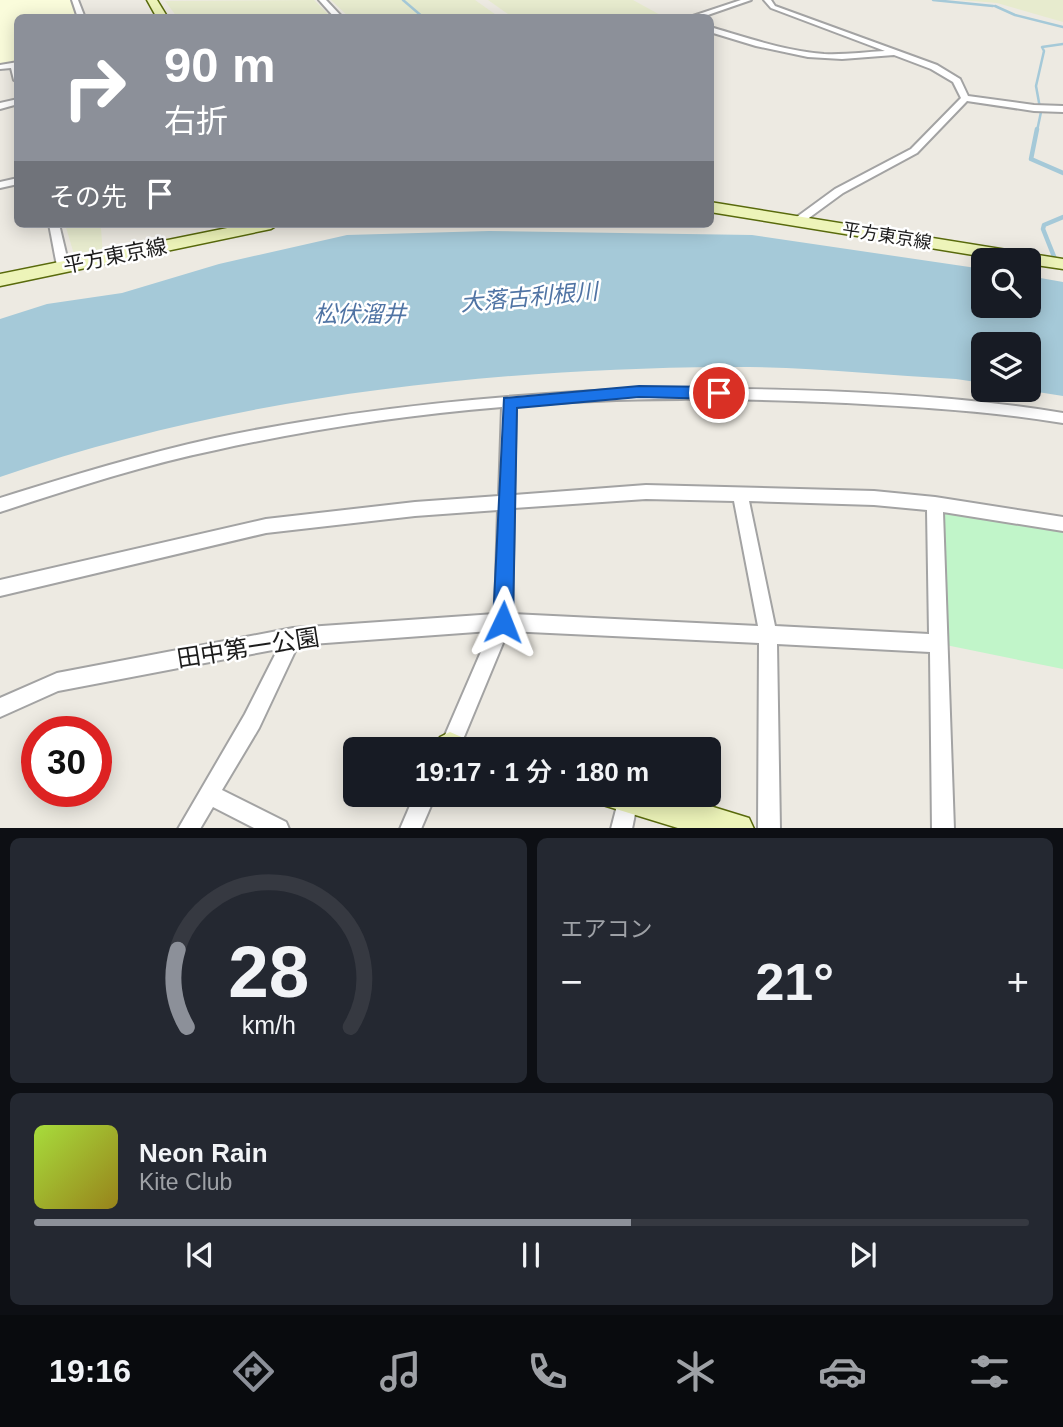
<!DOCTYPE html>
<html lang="ja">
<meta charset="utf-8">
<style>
:root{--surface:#171b24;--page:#242831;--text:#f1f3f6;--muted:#9ea1a6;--line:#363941;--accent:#8c9099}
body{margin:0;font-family:Arial,"Noto Sans JP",sans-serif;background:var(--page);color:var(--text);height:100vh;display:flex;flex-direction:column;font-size:26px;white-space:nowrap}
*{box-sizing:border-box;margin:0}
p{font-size:23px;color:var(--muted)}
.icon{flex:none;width:38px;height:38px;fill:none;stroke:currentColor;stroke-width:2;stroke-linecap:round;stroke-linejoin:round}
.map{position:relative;height:828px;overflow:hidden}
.drawer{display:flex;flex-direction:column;gap:10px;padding:10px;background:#0d0f14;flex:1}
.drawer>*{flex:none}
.top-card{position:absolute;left:14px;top:14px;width:700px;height:214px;border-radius:10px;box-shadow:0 4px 18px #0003;background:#8c9099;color:#fff;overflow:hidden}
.tools{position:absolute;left:971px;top:248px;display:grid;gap:14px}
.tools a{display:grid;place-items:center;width:70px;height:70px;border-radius:10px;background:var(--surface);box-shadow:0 4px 18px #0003;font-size:35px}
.speed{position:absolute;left:21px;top:716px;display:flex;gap:14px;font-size:35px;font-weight:700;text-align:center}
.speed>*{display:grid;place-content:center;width:91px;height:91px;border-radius:50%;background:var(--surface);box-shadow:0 4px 18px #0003;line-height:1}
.speed .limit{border:10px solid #d22;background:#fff;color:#111}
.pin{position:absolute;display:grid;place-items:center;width:60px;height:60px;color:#fff;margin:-30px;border:4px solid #fff;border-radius:50%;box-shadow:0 2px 7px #0007}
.me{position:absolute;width:77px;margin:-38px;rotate:2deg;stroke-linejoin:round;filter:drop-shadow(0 0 5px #0008)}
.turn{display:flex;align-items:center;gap:24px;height:147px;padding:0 35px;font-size:32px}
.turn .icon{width:91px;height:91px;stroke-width:2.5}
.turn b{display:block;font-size:49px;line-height:60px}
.then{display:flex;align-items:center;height:66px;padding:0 35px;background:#0003;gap:14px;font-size:26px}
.big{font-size:52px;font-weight:600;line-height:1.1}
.drawer .card{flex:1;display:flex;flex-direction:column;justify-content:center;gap:10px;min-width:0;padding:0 24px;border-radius:10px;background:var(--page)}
.drawer .dial{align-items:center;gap:0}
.dial svg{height:182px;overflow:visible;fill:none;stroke:var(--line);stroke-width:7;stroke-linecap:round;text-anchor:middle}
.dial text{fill:var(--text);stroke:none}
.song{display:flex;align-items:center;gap:21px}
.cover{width:84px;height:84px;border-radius:10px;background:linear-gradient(135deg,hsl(80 70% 55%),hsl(50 70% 35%))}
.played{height:7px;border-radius:4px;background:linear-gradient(90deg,var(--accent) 60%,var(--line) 60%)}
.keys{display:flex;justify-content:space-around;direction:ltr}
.heat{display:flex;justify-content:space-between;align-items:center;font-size:38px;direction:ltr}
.drawer .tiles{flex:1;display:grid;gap:10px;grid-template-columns:1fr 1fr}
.card:last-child{grid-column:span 2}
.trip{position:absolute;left:343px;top:737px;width:378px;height:70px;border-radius:10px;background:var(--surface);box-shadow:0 4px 18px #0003;font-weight:600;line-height:70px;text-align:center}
.menu{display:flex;height:112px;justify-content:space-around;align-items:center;background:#090b0e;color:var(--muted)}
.menu .icon{width:49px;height:49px}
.menu .selected{color:var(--accent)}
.menu b{font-size:32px;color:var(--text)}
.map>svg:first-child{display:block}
.education{fill:#fafcdb}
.farmland{fill:#e7ebce}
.park{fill:#c1f5c9}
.water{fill:#a5c9d8}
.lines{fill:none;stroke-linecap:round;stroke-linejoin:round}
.stream-far1{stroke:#a5c9d8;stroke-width:2.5}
.stream{stroke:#a5c9d8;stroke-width:4.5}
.street-casing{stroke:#a3a3a3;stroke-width:4}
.secondary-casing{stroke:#596a0c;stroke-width:3}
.street{fill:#fff;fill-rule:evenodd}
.secondary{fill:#edf4b9;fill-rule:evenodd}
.route{fill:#1a73e8;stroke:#114b97;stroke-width:2}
.labels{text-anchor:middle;stroke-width:5;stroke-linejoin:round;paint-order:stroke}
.far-street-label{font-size:18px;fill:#1c1c1c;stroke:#fff}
.street-label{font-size:21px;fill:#1c1c1c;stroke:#fff}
.water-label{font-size:23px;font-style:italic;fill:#5074a4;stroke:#fff}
.near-street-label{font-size:24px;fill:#1c1c1c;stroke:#fff}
</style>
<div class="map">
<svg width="1063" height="829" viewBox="0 0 1063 829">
<rect width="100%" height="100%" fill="#edeae2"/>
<polygon class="education" points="0,0 72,0 79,17 18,18 17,63 0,66"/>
<g class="farmland">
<polygon points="314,0 331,17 177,17 165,1"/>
<polygon points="331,0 475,0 499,17 349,17"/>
<polygon points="488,0 633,0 664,17 512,17"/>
<polygon points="960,0 1063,0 1063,22 997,3"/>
<polygon points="65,224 113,224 101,228 103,256 76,261"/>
</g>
<polygon class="park" points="935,504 1063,524 1063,669 936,643"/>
<path class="water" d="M489,231l263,4 231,34 1,37h45v-30l34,6v114l-38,-6h4v-45h-45l-1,38 -27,-4c-77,-4 -156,-13 -233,-12 -243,2 -492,30 -723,110v-158l47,-15 75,-11 97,-29 128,-29z"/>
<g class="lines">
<g class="stream-far1">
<polyline points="403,0 424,18"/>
<polyline points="933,0 993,6"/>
<polyline points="995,6 1015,15 1063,27"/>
<polyline points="1040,108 1036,86 1044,51 1042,47 1063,44"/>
<polyline points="1037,131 1041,112"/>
</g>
<g class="stream">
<polyline points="1037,129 1031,159 1063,173"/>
<polyline points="1055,259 1043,229 1044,225 1063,217"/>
</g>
<g class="street-casing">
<g id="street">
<polygon points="72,0 78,0 85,18 78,18"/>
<polygon points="319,0 326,0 343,18 335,18"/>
<polygon points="741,0 751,0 699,18 687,18"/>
<path d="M764,0h7l4,6 162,59 23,14 8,17 66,9 29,1v6l-29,-1 -67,-10 -50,52 -74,40 -41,30h-8v-4l41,-30 76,-40 50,-51 -8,-16 -22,-13 -37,-14 -52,4 -34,-2 -52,-11 -46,-14v-5c38,11 75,24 114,27 21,1 41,-2 61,-3l-114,-43z"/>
<polygon points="18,62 18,82 14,80 11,68 0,69 0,65"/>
<polygon points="18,99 18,104 0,109 0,103"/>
<polygon points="18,178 18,184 0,188 0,182"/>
<polygon points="49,224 59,224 69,266 67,269 59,269 57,266"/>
<path d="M658,388c134,1 272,3 405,25v10c-72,-12 -145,-16 -217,-20 -110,-5 -220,-7 -330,3l-2,89 132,-10 228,6 61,6 128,20v14l-120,-19 11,317h-22l-2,-177 -153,-8 3,185h-22l1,-186 -251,-12 -49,118h-20l51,-118 -192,14 -39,83 -37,62 64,32 3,7h-33l-43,-22 -13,22h-22l67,-115 33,-65 -220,42 -58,26v-19l57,-25 236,-45 202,-14 3,-104 -83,6 -149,17 -266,63v-16l266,-61 149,-17 84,-6 3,-89c-96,8 -191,22 -286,43 -73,15 -145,39 -216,62v-14c71,-22 142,-44 215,-60 146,-31 294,-44 443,-50zM646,499l88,2 24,125 -246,-12 2,-106zM749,501l125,4 53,5 2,124 -154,-8z"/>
<polygon points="415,794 436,794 421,829 400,829"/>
<polygon points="620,794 636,794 638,799 632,829 611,829"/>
</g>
</g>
<g class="secondary-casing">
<g id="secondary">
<polygon points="147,0 157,0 168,18 157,18"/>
<polygon points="710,202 1063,259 1063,269 1029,264 1029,261 1010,261 710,212"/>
<polygon points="247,224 279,224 271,229 0,286 0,274"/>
<polygon points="450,732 466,739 471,749 436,749 440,737"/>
<polygon points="599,794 671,794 749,818 754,829 681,829 603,805"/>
</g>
</g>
<use href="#street" class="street"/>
<use href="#secondary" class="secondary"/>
</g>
<polygon class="route" points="639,386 719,387 726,393 719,399 639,397 517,408 513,622 510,628 503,631 496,628 493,622 504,398"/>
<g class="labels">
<g class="far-street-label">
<text transform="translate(887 236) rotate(9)" y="6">平方東京線</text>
</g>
<g class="street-label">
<text transform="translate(115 256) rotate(-11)" y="7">平方東京線</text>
</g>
<g class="water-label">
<text transform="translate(529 297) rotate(-5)" y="8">大落古利根川</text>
<text x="360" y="322">松伏溜井</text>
</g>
<g class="near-street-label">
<text transform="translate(248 648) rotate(-9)" y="8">田中第一公園</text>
</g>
</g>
</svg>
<div class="tools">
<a><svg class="icon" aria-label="search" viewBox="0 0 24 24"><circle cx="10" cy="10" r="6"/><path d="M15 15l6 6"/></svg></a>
<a><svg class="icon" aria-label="layers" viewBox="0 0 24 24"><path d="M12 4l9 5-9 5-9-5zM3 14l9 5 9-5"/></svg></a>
</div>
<div class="speed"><div class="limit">30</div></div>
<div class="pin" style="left:719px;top:393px;background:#d93025"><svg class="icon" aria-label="arrive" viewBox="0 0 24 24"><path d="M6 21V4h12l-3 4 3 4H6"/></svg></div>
<svg class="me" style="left:503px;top:622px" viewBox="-20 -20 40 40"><path d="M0-17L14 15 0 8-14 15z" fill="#1a73e8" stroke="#fff" stroke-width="4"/></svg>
<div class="trip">19:17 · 1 分 · 180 m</div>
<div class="top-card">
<div class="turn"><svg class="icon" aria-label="right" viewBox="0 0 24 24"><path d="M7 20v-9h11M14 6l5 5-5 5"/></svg><div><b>90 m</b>右折</div></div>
<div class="then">その先<svg class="icon" aria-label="arrive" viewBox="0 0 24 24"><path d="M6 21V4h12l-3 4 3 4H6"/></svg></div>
</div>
</div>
<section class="drawer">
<div class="tiles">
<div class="card dial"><svg viewBox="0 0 100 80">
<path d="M14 69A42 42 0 1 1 86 69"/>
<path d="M14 69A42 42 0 0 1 10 35" stroke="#8c9099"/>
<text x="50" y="56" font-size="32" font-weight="700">28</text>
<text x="50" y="72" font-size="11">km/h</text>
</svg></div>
<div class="card"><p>エアコン</p>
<div class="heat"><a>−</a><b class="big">21°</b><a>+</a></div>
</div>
<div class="card">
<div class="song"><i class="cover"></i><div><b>Neon Rain</b><p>Kite Club</p></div></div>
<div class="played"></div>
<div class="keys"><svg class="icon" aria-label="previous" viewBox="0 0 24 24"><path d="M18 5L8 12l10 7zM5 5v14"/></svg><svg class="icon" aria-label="pause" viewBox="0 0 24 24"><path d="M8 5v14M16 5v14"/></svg><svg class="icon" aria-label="next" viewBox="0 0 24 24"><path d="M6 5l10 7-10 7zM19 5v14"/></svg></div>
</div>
</div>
</section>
<nav class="menu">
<b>19:16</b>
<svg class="icon selected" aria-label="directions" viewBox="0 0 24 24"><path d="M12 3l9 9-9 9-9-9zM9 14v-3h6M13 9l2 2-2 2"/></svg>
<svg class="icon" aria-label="music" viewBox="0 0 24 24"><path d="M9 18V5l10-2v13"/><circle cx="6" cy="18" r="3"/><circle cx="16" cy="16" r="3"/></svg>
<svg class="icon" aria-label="phone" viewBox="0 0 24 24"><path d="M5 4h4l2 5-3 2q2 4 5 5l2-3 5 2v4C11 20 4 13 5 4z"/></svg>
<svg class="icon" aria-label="climate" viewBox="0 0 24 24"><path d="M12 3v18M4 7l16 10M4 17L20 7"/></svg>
<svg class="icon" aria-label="car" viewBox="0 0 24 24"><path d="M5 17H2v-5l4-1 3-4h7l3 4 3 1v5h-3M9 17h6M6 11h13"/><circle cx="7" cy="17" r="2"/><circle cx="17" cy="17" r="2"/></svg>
<svg class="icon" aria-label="filters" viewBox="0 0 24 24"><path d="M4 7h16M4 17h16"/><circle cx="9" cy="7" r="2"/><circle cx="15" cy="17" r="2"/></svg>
</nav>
